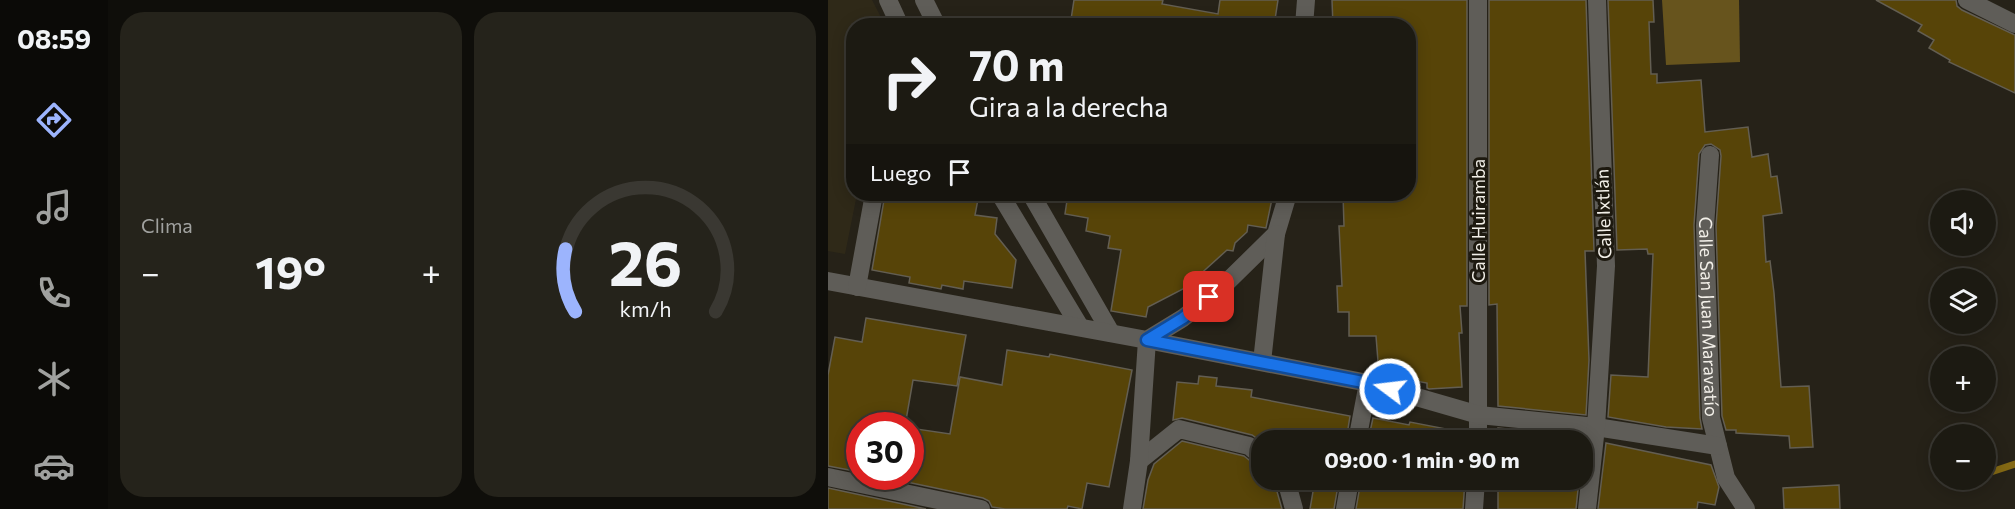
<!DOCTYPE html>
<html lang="es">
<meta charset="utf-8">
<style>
:root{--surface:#1c1a12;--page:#25231b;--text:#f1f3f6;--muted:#a0a19f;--line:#3a3832;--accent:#9cb4fd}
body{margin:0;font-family:Commissioner,sans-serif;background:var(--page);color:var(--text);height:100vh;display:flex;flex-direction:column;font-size:22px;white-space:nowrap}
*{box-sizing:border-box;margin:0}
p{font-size:20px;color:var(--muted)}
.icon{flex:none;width:33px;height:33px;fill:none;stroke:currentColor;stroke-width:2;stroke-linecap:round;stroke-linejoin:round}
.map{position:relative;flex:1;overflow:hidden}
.panel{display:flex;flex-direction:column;gap:12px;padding:12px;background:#0f0e0a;width:720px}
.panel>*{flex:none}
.banner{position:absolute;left:18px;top:18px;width:570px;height:183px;border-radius:24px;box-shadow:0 3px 15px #0003,0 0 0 2px var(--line);background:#1c1a12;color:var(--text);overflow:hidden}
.tools{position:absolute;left:1102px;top:190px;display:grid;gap:12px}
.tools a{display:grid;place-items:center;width:66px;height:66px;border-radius:50%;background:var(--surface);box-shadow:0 3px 15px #0003,0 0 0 2px var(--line);font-size:30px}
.speed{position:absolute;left:18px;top:412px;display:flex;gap:12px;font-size:30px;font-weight:700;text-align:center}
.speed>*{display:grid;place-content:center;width:78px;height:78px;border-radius:50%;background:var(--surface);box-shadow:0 3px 15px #0003,0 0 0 2px var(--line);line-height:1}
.speed .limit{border:9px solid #d22;background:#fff;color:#111}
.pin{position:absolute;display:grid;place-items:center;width:51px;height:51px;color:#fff;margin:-26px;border-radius:12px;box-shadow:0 3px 9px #0006}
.me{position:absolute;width:66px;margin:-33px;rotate:285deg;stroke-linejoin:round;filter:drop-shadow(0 0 4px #0008)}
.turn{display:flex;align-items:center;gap:21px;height:126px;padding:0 24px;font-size:27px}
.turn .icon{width:78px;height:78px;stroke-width:2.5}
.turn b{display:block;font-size:42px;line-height:51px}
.then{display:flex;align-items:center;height:57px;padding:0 24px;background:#0003;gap:12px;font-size:22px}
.big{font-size:45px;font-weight:700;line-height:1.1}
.panel .tile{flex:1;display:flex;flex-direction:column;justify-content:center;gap:9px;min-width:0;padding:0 21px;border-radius:24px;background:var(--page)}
.panel .dial{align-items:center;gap:0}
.dial svg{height:156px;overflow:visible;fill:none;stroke:var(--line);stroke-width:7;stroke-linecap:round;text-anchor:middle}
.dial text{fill:var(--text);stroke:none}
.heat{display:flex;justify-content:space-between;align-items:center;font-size:33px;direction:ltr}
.panel .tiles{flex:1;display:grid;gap:12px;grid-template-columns:repeat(2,1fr)}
.trip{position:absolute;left:423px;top:430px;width:342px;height:60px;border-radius:24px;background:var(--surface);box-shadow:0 3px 15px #0003,0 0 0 2px var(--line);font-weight:700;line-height:60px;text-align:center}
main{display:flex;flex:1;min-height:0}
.tabs{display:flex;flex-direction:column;width:108px;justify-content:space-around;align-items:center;background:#0b0a07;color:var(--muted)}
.tabs .icon{width:42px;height:42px}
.tabs .selected{color:var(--accent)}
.tabs b{font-size:27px;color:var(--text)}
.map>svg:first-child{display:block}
.built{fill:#2f2918}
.forest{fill:#67541d}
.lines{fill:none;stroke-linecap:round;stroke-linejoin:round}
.stream{stroke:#846914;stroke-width:7}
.building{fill:#574408;stroke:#635e52;stroke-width:1.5}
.minor{stroke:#5f5d58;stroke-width:18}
.route-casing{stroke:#114b97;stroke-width:15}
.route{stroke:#1a73e8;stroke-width:10}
.labels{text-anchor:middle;stroke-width:6;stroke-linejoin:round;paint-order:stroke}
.street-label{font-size:18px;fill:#f2efe8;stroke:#1d190f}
</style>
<main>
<nav class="tabs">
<b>08:59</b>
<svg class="icon selected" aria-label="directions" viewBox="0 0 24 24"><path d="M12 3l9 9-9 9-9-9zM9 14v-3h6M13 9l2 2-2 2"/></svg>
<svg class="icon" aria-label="music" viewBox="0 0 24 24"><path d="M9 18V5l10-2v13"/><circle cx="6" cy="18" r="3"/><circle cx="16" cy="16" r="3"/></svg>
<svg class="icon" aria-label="phone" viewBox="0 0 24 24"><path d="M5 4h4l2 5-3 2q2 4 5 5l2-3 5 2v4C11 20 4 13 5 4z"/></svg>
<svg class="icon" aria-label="climate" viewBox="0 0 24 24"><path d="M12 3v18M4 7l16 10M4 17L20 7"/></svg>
<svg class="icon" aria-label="car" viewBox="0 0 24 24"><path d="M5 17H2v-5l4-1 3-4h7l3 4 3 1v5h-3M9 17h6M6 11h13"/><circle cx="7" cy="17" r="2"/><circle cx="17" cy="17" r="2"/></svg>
</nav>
<section class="panel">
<div class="tiles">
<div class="tile"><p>Clima</p>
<div class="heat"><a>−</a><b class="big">19°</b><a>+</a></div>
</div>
<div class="tile dial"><svg viewBox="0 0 100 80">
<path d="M14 69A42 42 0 1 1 86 69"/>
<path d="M14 69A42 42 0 0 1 9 37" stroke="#9cb4fd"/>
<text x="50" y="56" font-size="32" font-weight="700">26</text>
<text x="50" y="72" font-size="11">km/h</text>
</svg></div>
</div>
</section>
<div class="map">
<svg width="1187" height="509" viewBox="0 0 1187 509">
<rect width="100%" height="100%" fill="#262218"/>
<polygon class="built" points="0,0 44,0 57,25 26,26 26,194 29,194 17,254 0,251"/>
<polygon class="forest" points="834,0 911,0 912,62 838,65"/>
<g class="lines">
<polyline class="stream" points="1160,473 1187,464"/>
</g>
<g class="building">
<polygon points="246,0 335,0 334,4 390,14 392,0 450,0 446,26 242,26"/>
<polygon points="504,0 639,0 639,306 632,306 634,333 631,333 634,387 601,389 599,388 599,383 551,374 548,336 521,336 521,312 510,312 509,286 514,286 511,226 516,226 515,194 580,194 580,26 505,26"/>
<polygon points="661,0 758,0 766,251 757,251 761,360 758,415 670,406 669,304 661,305"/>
<polygon points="780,0 825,0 826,22 821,22 823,74 829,74 829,83 873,80 877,132 920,127 924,157 940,154 943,177 949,176 954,213 935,216 938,262 942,261 946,293 953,387 981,386 985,447 962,448 961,436 908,433 908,430 898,430 894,416 888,226 893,156 892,150 883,144 877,145 871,154 866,225 872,418 874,429 838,427 780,417 783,375 820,377 825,254 820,254 819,249 789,250"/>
<polygon points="1048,0 1128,0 1129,6 1134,10 1187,35 1187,93 1121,62 1122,60 1101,48 1106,40 1090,31 1094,25"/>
<polygon points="57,194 151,194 147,215 169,218 167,234 188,260 184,288 136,281 135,289 114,285 113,289 81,283 82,277 44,270"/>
<polygon points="240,194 445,194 438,228 420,225 419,232 407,243 405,251 399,250 357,288 320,307 318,317 283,311 293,250 280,248 282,236 258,231 260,218 237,214"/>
<polygon points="38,318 138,335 129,386 85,380 77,426 32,426 32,472 0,466 0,375 7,337 34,342"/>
<polygon points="179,350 221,357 222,354 304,370 281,487 259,483 254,509 240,506 239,509 177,509 164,507 161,501 155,498 55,477 82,477 82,428 122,434 132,377 174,385"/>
<polygon points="371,376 389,378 388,386 424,390 423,397 522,416 518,441 434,442 424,435 354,418 345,420 349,382 370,384"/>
<polygon points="545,418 581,425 582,422 634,432 633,441 540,441"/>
<polygon points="670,428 718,433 716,441 670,441"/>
<polygon points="354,441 416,456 431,468 429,474 434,476 434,480 444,480 448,488 454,509 315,509 320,480 326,464"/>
<polygon points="778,443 883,465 891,487 887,505 870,502 869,509 770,509"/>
<polygon points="487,480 511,480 506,509 482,509"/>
<polygon points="533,480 637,480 635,509 528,509"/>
<polygon points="670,480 751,480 748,509 670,509"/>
<polygon points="1011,485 1012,509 956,509 955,488"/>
<polygon points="0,488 98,509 0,509"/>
</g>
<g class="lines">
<g class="minor">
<polyline points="60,0 72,26"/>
<polyline points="96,0 109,26"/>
<polyline points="1139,0 1187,24"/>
<polyline points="476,26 478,0"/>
<path id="s1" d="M882,155l-5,71 6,192 15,60 20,31"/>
<polyline points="172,194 252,327"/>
<polyline points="203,194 283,333"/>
<polyline points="0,281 319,340 355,318 394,287 448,234 460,194"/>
<polyline points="29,287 46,194"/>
<polyline points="434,362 448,234"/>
<polyline points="529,441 540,383"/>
<polyline points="650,441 650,0"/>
<polyline points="311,461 351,429 421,446 434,457"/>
<polyline points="0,477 153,509"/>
<polyline points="458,480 466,509"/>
<polyline points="304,509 311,461 319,340 540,383 651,415 768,427 890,446"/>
<polyline points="517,509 522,480"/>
<polyline points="646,509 648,480"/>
<polyline points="759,509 768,427 778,266 769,0"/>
</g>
</g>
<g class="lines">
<g class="route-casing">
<polyline id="route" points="381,297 355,318 319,340 540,383 562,389"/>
</g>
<use href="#route" class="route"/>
</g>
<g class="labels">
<g class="street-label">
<text transform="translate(776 214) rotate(-92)" y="6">Calle Ixtlán</text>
<text transform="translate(651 221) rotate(-90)" y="6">Calle Huiramba</text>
<text dy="6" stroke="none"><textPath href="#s1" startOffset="162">Calle San Juan Maravatío</textPath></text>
</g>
</g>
</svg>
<div class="tools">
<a><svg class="icon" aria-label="sound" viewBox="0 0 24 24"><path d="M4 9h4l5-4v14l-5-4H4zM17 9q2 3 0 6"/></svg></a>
<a><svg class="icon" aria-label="layers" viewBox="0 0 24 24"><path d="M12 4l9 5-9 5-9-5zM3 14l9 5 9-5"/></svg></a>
<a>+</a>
<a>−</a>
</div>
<div class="speed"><div class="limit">30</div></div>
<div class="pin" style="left:381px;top:297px;background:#d93025"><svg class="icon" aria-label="arrive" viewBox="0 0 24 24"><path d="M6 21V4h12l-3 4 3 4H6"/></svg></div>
<svg class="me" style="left:562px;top:389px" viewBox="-20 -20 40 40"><circle r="17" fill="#1a73e8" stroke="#fff" stroke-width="3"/><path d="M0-11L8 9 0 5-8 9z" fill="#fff"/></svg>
<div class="trip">09:00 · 1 min · 90 m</div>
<div class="banner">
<div class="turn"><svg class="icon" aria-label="right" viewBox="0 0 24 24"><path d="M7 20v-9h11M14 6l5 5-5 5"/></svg><div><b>70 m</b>Gira a la derecha</div></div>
<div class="then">Luego<svg class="icon" aria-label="arrive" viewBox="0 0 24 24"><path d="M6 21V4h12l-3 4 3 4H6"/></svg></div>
</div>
</div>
</main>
